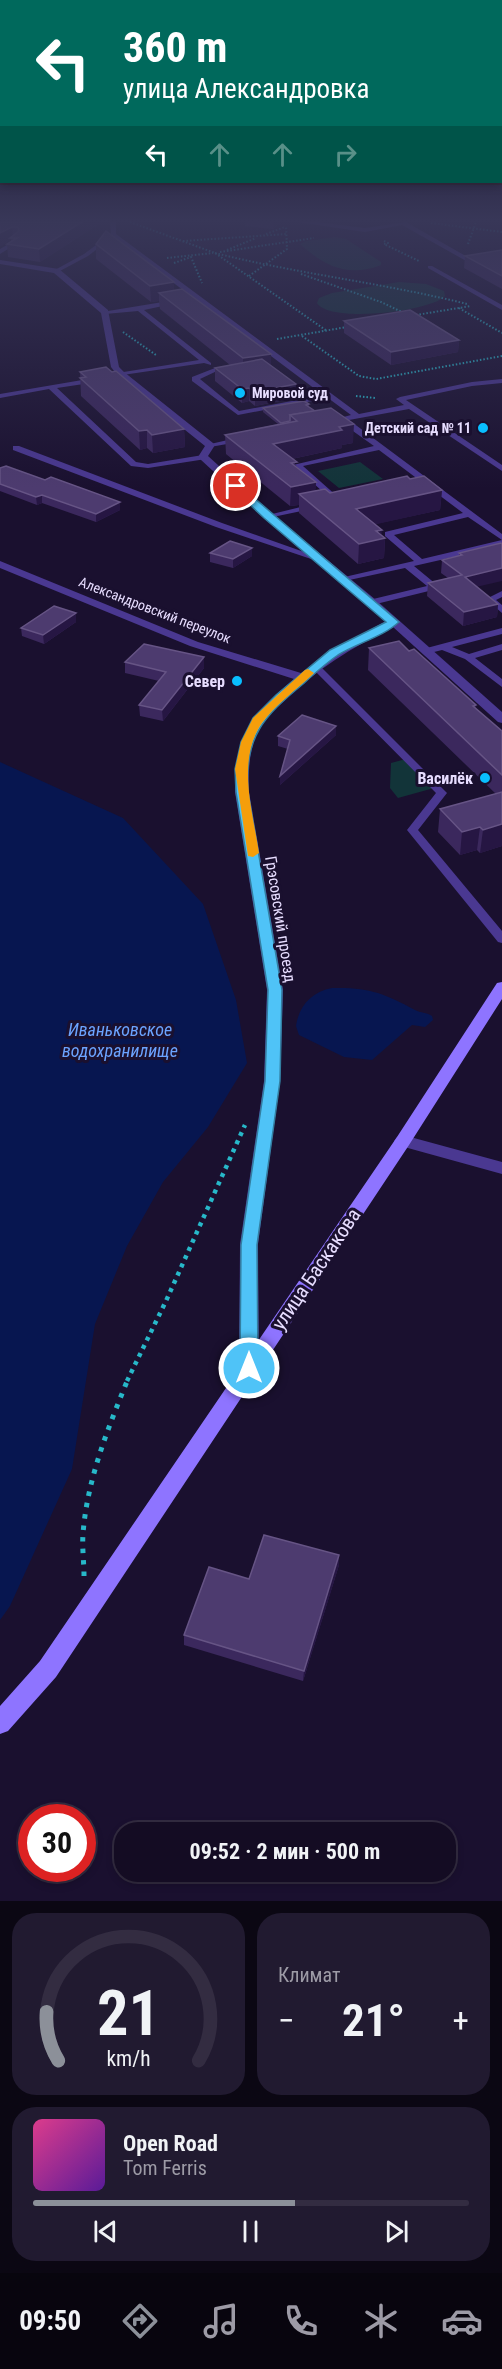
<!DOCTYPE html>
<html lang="ru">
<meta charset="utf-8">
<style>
:root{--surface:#140c23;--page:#211a30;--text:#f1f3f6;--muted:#9d9ba6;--line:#332c41;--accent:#8c9099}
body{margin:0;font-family:"Roboto Condensed",sans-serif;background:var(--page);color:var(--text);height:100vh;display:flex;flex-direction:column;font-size:22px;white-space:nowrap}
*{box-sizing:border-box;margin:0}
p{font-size:20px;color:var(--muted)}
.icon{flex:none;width:33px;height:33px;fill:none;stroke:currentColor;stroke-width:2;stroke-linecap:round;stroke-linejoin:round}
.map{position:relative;height:1901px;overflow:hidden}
.details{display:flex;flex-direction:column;gap:12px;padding:12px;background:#0b0713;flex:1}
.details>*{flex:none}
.top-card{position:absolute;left:0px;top:0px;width:502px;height:183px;box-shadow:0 3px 9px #0003,0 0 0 2px var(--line);background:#00695c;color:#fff;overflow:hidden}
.speed{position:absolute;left:18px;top:1804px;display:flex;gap:12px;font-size:30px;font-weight:700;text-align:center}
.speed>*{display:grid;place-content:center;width:78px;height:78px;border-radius:50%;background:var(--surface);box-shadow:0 3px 9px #0003,0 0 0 2px var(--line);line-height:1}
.speed .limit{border:9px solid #d22;background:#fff;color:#111}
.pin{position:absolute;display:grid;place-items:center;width:51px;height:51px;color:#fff;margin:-26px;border:3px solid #fff;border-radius:50%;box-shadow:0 2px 6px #0007}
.me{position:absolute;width:66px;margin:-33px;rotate:0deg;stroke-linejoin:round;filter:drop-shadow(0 0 4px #0008)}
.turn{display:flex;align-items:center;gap:21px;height:126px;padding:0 24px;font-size:27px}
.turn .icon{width:78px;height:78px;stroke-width:2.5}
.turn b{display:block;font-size:42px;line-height:51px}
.lanes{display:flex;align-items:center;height:57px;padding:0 24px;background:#0003;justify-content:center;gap:30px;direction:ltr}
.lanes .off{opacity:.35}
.big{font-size:45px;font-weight:700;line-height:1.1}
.details .widget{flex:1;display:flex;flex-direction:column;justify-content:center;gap:9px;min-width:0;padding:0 21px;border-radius:24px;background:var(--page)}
.details .dial{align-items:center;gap:0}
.dial svg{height:156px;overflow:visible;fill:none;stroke:var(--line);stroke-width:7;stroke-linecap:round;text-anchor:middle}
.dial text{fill:var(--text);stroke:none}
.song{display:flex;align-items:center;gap:18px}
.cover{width:72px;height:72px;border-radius:9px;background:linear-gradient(135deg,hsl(330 70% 55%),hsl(270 70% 35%))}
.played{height:6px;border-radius:3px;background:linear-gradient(90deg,var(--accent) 60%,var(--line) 60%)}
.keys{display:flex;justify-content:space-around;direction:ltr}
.heat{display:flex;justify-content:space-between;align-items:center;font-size:33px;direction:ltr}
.details .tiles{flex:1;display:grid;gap:12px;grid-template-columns:1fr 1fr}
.widget:last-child{grid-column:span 2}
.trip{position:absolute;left:114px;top:1822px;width:342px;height:60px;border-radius:24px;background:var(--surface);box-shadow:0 3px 9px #0003,0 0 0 2px var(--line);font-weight:700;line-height:60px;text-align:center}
.menu{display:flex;height:96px;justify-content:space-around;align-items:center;background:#08050e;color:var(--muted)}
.menu .icon{width:42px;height:42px}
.menu .active{color:var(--accent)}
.menu b{font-size:27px;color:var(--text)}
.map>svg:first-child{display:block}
.green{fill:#123439}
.water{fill:#071650}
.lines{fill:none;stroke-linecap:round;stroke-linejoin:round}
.path-far2{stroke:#27b8c9;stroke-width:2;stroke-dasharray:1.5 2;stroke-linecap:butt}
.path-far1{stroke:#27b8c9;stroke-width:4.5;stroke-dasharray:4 5;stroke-linecap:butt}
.path{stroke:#27b8c9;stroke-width:5;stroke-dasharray:4.5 7;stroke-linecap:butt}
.lane{fill:#4a3891;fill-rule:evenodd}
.street{fill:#4a3891;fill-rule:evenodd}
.secondary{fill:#8e74ff;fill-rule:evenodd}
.wall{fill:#3b285d}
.shaded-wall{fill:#261643}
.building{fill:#4d3b6f;stroke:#665485;stroke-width:1.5}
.route{fill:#4fc3f7;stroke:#337fa1;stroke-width:1.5}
.slow{fill:#f59e0b}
.poi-dot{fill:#09beff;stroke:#1a102f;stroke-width:2}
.labels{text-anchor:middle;stroke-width:6;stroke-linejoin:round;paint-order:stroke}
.far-poi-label{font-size:14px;font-weight:bold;fill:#e7ddff;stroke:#1a102f;text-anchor:start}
.far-street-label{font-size:14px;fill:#e7ddff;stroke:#1a102f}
.poi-label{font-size:16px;font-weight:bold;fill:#e7ddff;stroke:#1a102f;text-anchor:end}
.street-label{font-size:16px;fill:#e7ddff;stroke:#1a102f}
.water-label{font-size:18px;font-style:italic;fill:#6ba3ff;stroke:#1a102f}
.near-street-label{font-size:20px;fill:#e7ddff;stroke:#1a102f}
</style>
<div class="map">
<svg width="502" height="1901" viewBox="0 0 502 1901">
<rect width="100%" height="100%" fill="#1a102f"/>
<g class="green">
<path d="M335,237l11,2 35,23v3c-33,13 -57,1 -81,-21l6,-3z"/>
<path d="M399,282l27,2 18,7 1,5c-13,15 -115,28 -128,7l2,-5 13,-5z"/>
<polygon points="360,462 383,479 339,488 318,471"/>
<polygon points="406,759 434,788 398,798 390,788 391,763"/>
</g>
<g class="water">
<polygon points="0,762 123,818 203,904 236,1000 247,1063 208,1127 163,1182 127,1246 95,1324 72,1469 10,1606 0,1620"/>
<path d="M332,988c36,-1 52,5 83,22 6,3 11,2 17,6l1,4 -8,7 -13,-2 -40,35 -28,-3 -45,-22 -3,-9c3,-21 16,-34 36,-38z"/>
</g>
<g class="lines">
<g class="path-far2">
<polyline points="130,222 215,253 327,331"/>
<polyline points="431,223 502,232"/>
<polyline points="266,234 285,227"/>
<polyline points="183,241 287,234"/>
<polyline points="384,241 388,243 384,244 388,246 419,261"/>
<polyline points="468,244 476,222"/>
<polyline points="227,250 256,238"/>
<polyline points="220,252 314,238"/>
<path d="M215,253c83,21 169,30 252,51"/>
<polyline points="167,258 213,253"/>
<polyline points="174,263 191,257 202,283"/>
<polyline points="301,274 381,302 406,314"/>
<polyline points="249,276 287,249 286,226"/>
<polyline points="459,308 502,333"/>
<polyline points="416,315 471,306"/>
<polyline points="123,332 156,355"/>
<polyline points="302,336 359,376 376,379 502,356"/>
<polyline points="277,339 347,327"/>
<polyline points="356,396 375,398"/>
</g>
<polyline class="path-far1" points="127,1381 166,1301 245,1125"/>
<path class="path" d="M84,1576c0,-14 -2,-28 -1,-42 4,-54 25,-106 45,-155"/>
<g class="lane">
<path d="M110,222h6v12l243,180 45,-9 -8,-6 4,-2 72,-15 30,-3v4l-30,3 -66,14 96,65v6l-93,-62 -60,11 153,114v12l-88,20 23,19v4l-65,16 -5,-3 2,-2 58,-14 -22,-18 -65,14v-4l74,-17 -29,-25v-4l78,-19 -84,-63 -76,16 36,32 -7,2 -39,-35 81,-19 -38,-27 15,-4 -23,-17 -90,17 -46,-34v-4l23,-9h4v2l-19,9 39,32 84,-16 -212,-159zM468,517l34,23 -80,19 -28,-24z"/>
<polygon points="297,222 317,222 365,228 406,222 471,259 502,254 502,258 468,262 402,225 365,232"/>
<polygon points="107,237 109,240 88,256 58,272 53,271 84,254"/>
<polygon points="14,241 19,242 0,254 0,249"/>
<polygon points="428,266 432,266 502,305 502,310 428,268"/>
<polygon points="175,300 177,301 177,303 144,310 211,363 211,365 204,363 109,377 109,375 111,374 199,360 138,311 105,314 102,312"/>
<polygon points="94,378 98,380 97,382 57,388 136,462 148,464 203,455 206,455 206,459 148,468 131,466 49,389 0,398 0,394"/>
<polygon points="241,437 245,439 244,441 210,447 206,445"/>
<polygon points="13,446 19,446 222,523 321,558 314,560 216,527 13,450"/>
<polygon points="313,504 317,506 316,508 268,518 264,516"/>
<polygon points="502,591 502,597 496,600 502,605 502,613 486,599"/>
<polygon points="502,628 502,634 452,647 469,654 502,644 502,650 475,658 502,679 502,687 465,659 442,650 426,654 421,651 423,649"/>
<polygon points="316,664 319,665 447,793 418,830 502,931 502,943 498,942 407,830 436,793 313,669 311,667"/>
</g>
<g class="street">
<path d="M0,260l59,9 49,41 11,57 5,5 89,71 2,2 -7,11 64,58 104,86 126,112v11l-4,-1 -105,-95c-40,20 -78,43 -110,75 -9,8 -18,16 -24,27 -10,20 -11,42 -10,63l34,198 -3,91 -22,163 1,124 -3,6 -7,2 -7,-2 -3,-6 1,-124 24,-163 3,-91 -32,-198c-1,-56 19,-79 59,-113l-104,-33 -190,-78v-7l198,81 103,31 41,-28 44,-24 -122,-103 -64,-59 -2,-2 7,-11 -87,-70 -7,-9 -10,-54 -47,-40 -54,-9z"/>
<polygon points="403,1135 502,1162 502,1174 397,1145 394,1141 397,1137"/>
</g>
<polygon class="secondary" points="502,982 502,999 409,1145 56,1677 8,1731 0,1734 0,1706 40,1661 397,1137 497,983"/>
</g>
<g class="wall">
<polygon points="0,222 102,222 40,262 8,257 7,244 11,242 11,240"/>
<polygon points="245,222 281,222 273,229 245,226"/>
<polygon points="96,244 174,290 271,354 271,366 296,384 295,398 255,406 249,401 242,403 215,381 215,368 230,365 160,309 159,301 151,302 96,259"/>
<polygon points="502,250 502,289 464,268 465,256"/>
<polygon points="344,321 459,340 458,352 391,365 344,333"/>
<polygon points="80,372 184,429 185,447 153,453 147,448 140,450 81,396"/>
<polygon points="309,404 309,407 353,443 342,445 342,448 292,459 297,467 316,482 315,491 330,493 410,479 442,490 440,510 375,524 381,535 385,538 384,558 358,564 299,513 299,505 290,506 226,454 225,435 278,424 263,412 263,408"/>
<polygon points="0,468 120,510 96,522 42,503 37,505 0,491"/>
<polygon points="501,543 477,587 498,604 497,617 463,626 427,596 428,583 448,578 441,573 442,560 459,556 459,553"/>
<polygon points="210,553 252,556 233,568 210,562"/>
<polygon points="76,613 76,622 44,644 22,636 21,628"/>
<polygon points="369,648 409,651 476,705 475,708 502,731 502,846 480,853 477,850 460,855 438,832 440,809 496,794 368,670"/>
<polygon points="204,657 204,668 163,721 140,716 139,705 159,681 125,673 125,662"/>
<polygon points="336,735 280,785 288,749 278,746 278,736"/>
<polygon points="339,1555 339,1565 303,1681 184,1645 184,1635 249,1579"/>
</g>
<g class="shaded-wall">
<polygon points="82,222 102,222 40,262 39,249"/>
<polygon points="273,222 281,222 273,229"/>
<polygon points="12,227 13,238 10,238 11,240 0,247 0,233"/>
<polygon points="174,282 174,298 159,293 159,301 151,302 150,286"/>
<polygon points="459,340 458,352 391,365 391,352"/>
<polygon points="271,354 271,371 243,376 243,358"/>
<polygon points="296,384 295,398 255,406 255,392"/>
<polygon points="249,388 249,401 242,403 242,389"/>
<polygon points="354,424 353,443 342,445 342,448 273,463 273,444"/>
<polygon points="184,429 185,447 153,453 152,435"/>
<polygon points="147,430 147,448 140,450 139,431"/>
<polygon points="316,482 315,501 299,494 299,505 290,506 291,487"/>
<polygon points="442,490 440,510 355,529 356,509"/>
<polygon points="42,495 42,503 37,505 36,497"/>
<polygon points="120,502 120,510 96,522 96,514"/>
<polygon points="382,530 381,539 385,538 384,558 358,564 359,544 376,531"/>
<polygon points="252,548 252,556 233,568 233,559"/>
<polygon points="502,568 502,581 463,590 465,577"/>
<polygon points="498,604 497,617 463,626 464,612"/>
<polygon points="76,613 76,622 44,644 43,635"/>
<polygon points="204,657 204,668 163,721 162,710"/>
<polygon points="336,726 336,735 280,785 280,776"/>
<polygon points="502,824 502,846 480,853 483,830"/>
<polygon points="480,827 477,850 460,855 462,832"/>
<polygon points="339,1555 339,1565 303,1681 304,1671"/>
</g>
<g class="building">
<polygon points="0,222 82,222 39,249 7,244 17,238 10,238 19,231 18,227 12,227 0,233"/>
<polygon points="106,231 174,282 150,286 96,244"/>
<polygon points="502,250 502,276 465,256"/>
<polygon points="182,289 271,354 243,358 159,293"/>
<polygon points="410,310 459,340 391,352 344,321"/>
<polygon points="262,359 296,384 255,392 249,388 242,389 215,368"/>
<polygon points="106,367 112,372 116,371 184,429 152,435 147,430 139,431 80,378 86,377 80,372"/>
<polygon points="304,401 309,404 306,405 315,411 290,415 290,421 281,423 263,408"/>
<polygon points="331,408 354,424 339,427 342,430 273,444 297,462 291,463 316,482 291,487 225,435 297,421 290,415"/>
<polygon points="6,466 45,480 51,477 120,502 96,514 42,495 36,497 0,484 0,468"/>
<polygon points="407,476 410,479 424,476 442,490 356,509 382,530 376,531 385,538 359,544 299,494 325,489 330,493"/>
<polygon points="230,541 252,548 233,559 210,553"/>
<polygon points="501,543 502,544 502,568 465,577 498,604 464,612 428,583 462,575 442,560 462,555 459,553"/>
<polygon points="54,606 76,613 43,635 21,628"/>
<polygon points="399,641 409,651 414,649 476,705 473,706 502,731 502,775 369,648"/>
<polygon points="144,644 204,657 162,710 139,705 166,672 125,662"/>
<polygon points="302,715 336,726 280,776 290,740 278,736"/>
<polygon points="502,792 502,824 483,830 480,827 462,832 440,809"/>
<polygon points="264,1535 339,1555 304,1671 184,1635 209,1567 249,1579"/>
</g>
<linearGradient id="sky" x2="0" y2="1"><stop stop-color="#0e091a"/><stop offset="0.45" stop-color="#383758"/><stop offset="1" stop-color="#383758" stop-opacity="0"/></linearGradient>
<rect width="502" height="489" fill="url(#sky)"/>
<path class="route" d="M232,485h7l160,137c-16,15 -42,21 -61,33 -12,8 -24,19 -35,29 -40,33 -59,53 -55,108l34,198 -2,91 -23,164 1,123 -3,5 -6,2 -6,-2 -3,-5 1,-123 24,-164 3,-91 -32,-198 -1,-23 6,-27 12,-24 23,-23 54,-45 56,-28 -122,-104 -32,-30z"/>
<path class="slow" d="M308,669l6,4 -2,2c-15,14 -38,31 -50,48 -26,37 -9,89 -3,130l-6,4 -5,-1 -13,-87 6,-27 12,-24 52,-48z"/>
<g class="poi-dot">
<circle cx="240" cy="393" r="6"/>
<circle cx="483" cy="428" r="6"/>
<circle cx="237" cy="681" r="6"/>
<circle cx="485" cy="778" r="6"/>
</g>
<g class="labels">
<g class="far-poi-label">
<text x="252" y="398">Мировой суд</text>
<text x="471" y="433" text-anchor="end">Детский сад № 11</text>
</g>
<g class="far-street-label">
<text transform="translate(155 610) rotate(21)" y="5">Александровский переулок</text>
</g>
<g class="poi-label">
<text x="225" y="687">Север</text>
<text x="473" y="784">Василёк</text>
</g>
<g class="street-label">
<text transform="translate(281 919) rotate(81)" y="6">Грэсовский проезд</text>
</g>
<g class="water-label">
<text x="120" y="1036">Иваньковское<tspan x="120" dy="21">водохранилище</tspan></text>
</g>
<g class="near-street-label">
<text transform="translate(316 1269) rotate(-56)" y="7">улица Баскакова</text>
</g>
</g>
</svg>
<div class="speed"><div class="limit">30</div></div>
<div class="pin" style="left:236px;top:486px;background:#d93025"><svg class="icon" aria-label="arrive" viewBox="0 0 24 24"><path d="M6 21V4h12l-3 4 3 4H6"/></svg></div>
<svg class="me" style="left:249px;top:1368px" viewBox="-20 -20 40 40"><circle r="17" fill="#4fc3f7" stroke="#fff" stroke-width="3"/><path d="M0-11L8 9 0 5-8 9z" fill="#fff"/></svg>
<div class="trip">09:52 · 2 мин · 500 m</div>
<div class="top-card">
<div class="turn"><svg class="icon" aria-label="left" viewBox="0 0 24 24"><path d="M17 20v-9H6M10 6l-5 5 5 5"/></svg><div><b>360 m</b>улица Александровка</div></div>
<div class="lanes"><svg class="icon" aria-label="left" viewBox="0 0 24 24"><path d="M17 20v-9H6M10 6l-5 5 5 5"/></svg><svg class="icon off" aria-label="ahead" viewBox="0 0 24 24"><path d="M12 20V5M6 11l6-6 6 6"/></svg><svg class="icon off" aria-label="ahead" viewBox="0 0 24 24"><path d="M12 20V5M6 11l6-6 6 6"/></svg><svg class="icon off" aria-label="right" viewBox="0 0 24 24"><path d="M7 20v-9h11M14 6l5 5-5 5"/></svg></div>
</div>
</div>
<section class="details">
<div class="tiles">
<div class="widget dial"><svg viewBox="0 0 100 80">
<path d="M14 69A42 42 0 1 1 86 69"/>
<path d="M14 69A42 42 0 0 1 8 44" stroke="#8c9099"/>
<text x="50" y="56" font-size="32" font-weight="700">21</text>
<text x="50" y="72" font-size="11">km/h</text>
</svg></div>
<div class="widget"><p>Климат</p>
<div class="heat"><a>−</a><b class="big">21°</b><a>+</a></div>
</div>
<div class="widget">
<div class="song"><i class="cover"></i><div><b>Open Road</b><p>Tom Ferris</p></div></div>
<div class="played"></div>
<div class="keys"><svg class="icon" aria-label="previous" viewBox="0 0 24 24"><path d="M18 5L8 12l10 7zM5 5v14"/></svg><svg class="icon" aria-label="pause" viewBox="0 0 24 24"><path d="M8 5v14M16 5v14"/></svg><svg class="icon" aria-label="next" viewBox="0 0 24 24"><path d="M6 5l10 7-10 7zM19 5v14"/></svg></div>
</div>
</div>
</section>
<nav class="menu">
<b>09:50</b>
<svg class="icon active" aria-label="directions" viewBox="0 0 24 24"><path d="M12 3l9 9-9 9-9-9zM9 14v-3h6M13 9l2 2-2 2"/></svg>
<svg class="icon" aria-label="music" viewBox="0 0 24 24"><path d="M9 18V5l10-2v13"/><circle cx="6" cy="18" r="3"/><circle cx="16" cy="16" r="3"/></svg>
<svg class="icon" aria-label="phone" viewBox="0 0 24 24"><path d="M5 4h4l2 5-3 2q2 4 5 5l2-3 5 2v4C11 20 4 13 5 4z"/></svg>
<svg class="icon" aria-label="climate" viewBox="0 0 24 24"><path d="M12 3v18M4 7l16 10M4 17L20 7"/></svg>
<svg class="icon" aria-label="car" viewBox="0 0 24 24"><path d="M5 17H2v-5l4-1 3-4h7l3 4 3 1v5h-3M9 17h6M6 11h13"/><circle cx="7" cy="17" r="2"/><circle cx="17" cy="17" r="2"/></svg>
</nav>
